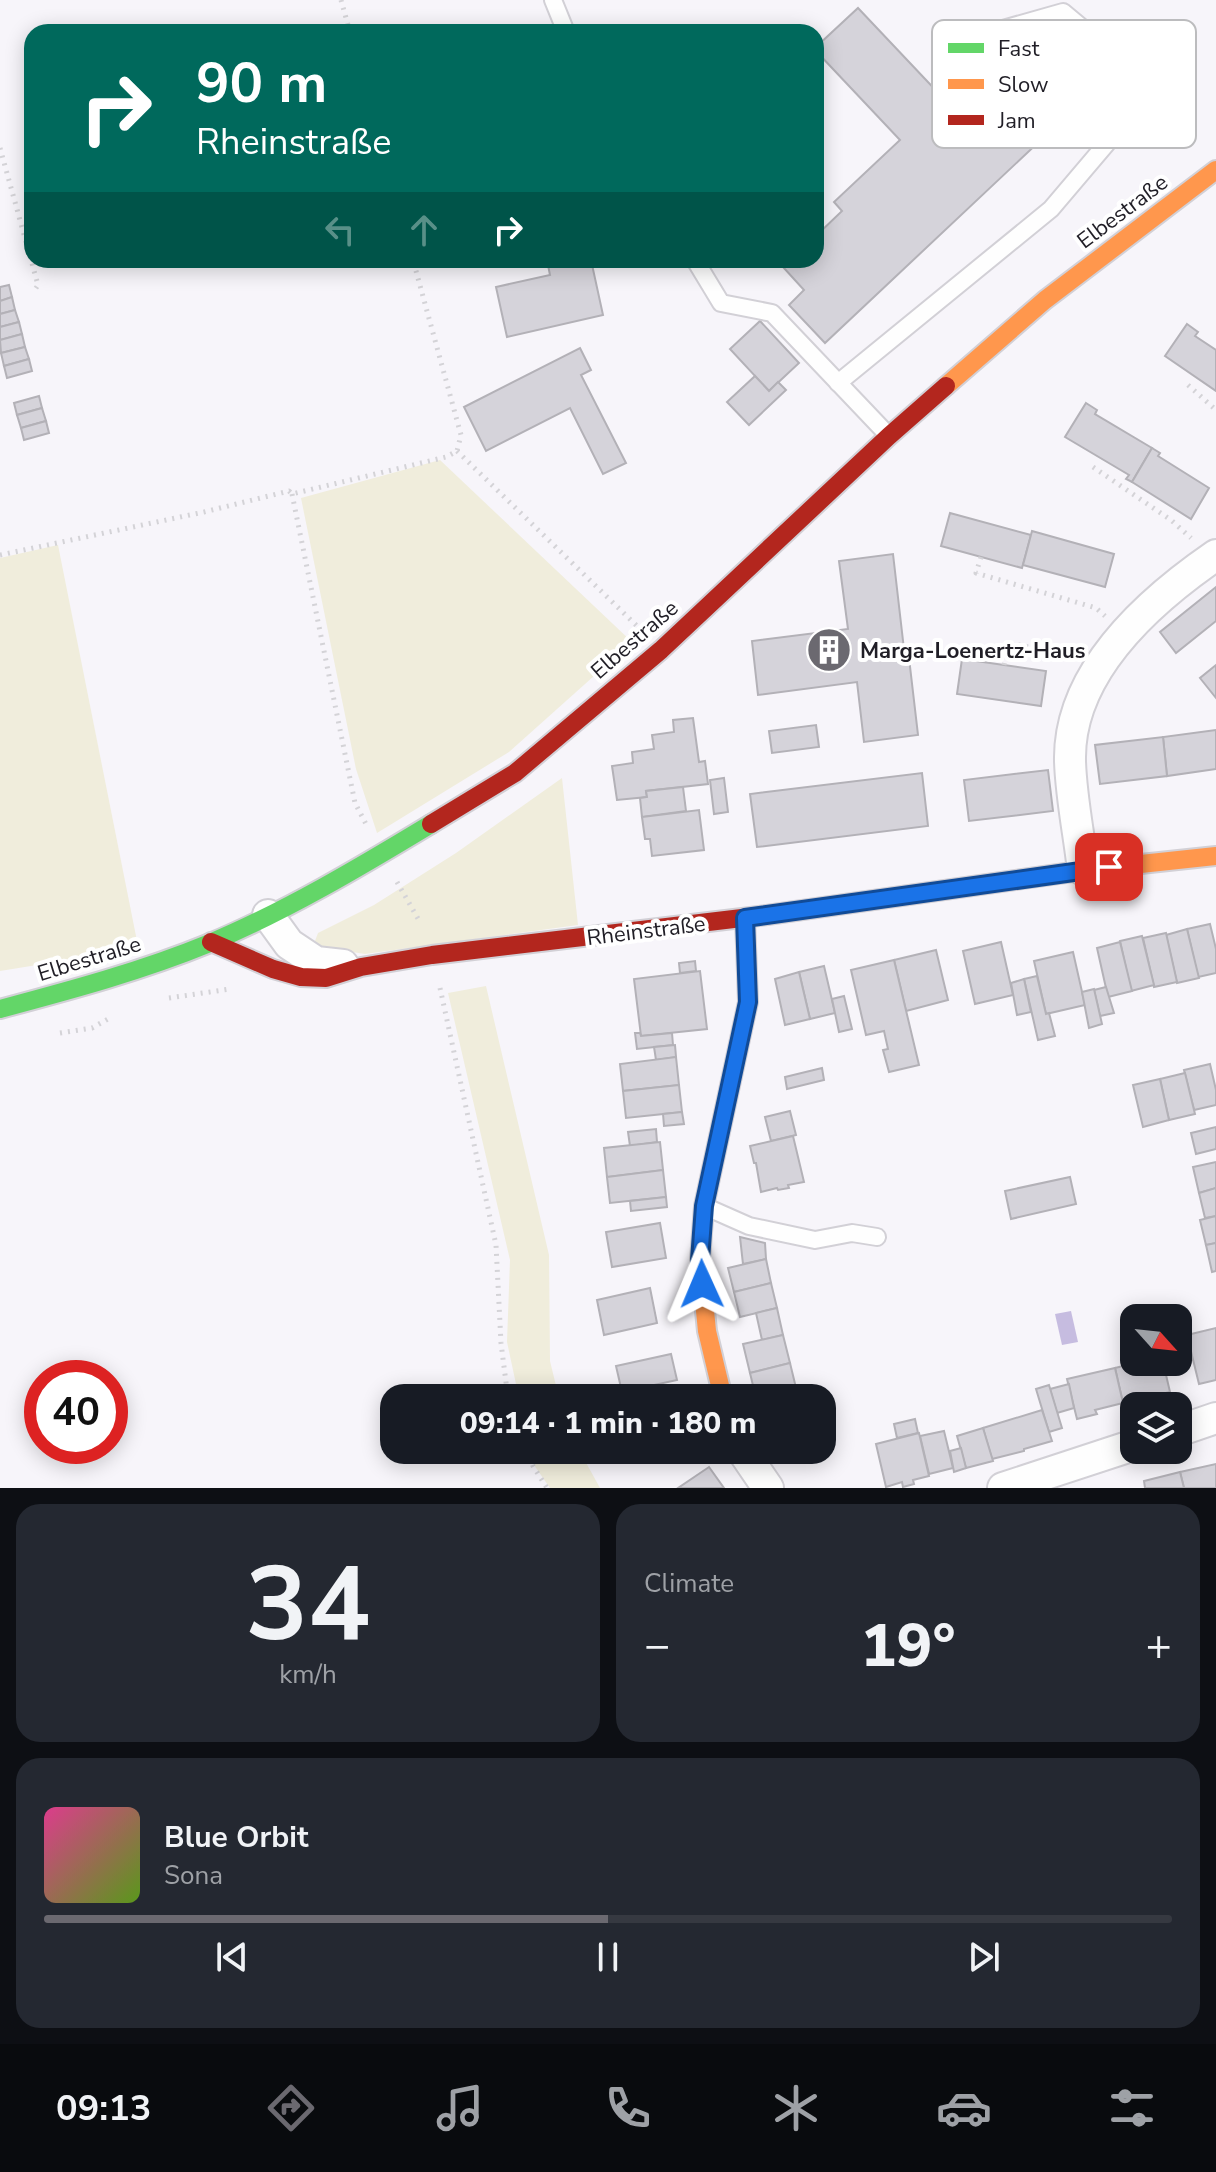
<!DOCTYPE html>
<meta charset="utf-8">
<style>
:root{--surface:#171b24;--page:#242831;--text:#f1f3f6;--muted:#9ea1a6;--line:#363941;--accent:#6b6970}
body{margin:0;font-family:"Nunito Sans",sans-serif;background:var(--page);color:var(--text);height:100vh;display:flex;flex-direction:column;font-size:30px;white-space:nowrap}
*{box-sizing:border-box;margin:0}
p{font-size:26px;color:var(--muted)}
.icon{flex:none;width:44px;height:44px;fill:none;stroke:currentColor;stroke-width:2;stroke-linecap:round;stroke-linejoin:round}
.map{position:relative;height:1488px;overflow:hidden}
.sheet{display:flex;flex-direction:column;gap:16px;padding:16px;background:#0d0f14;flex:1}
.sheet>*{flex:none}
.hud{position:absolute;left:24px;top:24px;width:800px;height:244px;border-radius:24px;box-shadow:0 4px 20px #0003;background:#00695c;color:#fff;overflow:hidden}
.needle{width:52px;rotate:117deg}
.tools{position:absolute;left:1120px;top:1304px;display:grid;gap:16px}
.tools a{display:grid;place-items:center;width:72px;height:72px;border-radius:16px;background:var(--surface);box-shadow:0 4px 20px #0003;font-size:40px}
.speed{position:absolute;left:24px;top:1360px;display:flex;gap:16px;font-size:40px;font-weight:700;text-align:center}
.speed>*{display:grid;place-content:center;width:104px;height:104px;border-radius:50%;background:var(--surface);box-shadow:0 4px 20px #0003;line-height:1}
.speed .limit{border:12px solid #d22;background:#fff;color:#111}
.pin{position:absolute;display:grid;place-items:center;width:68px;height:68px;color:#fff;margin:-34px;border-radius:16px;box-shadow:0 4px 12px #0006}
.me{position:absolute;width:88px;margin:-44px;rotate:359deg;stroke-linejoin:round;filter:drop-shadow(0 0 6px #0008)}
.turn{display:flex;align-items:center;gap:28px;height:168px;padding:0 40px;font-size:36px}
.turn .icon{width:104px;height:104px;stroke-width:2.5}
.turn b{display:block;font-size:56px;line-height:68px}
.lanes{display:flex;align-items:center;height:76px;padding:0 40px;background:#0003;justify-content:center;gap:40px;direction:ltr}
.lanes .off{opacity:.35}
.big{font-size:60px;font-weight:800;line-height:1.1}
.sheet .tile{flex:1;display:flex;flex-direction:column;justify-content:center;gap:12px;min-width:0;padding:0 28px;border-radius:24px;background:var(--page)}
.sheet .dial{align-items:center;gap:0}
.dial b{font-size:104px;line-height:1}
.song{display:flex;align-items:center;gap:24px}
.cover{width:96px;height:96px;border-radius:12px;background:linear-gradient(135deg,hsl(330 70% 55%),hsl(90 70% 35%))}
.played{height:8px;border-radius:4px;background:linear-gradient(90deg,var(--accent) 50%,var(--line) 50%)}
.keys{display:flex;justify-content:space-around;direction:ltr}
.heat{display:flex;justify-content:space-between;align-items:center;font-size:44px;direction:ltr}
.sheet .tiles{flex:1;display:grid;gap:16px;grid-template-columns:1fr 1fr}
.tile:last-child{grid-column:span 2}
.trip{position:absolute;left:380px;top:1384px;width:456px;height:80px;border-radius:24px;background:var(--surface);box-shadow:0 4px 20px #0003;font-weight:800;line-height:80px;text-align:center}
.menu{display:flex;height:128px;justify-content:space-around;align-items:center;background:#090b0e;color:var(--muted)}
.menu .icon{width:56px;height:56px}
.menu .on{color:var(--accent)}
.menu b{font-size:36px;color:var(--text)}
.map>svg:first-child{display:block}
.green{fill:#f0eddc}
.water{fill:#c6bce0}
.building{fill:#d5d3da;stroke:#b3b1b7;stroke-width:2}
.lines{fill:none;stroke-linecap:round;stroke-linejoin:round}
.lane-casing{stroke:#d2d0d6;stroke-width:20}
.street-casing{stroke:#d2d0d6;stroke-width:34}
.fast-casing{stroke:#d2d0d6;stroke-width:22}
.slow-casing{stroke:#d2d0d6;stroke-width:22}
.jam-casing{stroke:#d2d0d6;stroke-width:22}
.path{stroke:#d4d3d7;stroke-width:5;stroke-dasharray:2 6;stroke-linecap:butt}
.lane{stroke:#fefefe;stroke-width:16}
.street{stroke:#fefefe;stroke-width:30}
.fast{stroke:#63d668;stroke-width:18}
.slow{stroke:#ff974d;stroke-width:18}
.jam{stroke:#b3261e;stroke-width:18}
.route-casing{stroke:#114b97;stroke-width:20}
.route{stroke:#1a73e8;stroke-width:14}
.labels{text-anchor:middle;stroke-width:8;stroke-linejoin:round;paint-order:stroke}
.street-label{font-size:22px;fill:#201e26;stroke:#fff}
.poi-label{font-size:22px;font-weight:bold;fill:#201e26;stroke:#fff;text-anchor:start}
.key{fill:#fff;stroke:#bcbcbe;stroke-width:2}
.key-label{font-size:22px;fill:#201e26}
</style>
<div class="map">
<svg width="1216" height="1488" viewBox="0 0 1216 1488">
<rect width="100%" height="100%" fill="#f7f5fa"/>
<g class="green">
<polygon points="440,460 632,642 509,752 377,833 356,769 301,498"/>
<polygon points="58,545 137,941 68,960 0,971 0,558"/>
<polygon points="562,778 578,925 365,954 319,947 315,941 318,933 374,905 456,853"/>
<polygon points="486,986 549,1255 550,1361 559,1398 519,1398 507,1342 510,1260 448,993"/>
<polygon points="531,1450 579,1450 600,1488 550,1488 534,1465"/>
</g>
<polygon class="water" points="1071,1311 1078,1342 1062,1345 1055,1314"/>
<g class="building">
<polygon points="858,8 944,99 958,85 988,117 1024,83 1060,122 825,343 789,305 804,290 783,267 790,260 816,260 816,236 842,211 834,202 900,140 816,51 816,47"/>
<polygon points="547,260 591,260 603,315 507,337 496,287 550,275"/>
<polygon points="9,285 12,297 0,301 0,287"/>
<polygon points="12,297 15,310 0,314 0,301"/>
<polygon points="15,310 19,322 0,327 0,314"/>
<polygon points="760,321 799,363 769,391 730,349"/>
<polygon points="19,322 22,334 0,340 0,327"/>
<polygon points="1187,324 1198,332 1195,336 1216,350 1216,391 1165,356"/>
<polygon points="22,334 25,347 1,353 0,340"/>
<polygon points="25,347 29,359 4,366 1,353"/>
<polygon points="580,348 591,370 581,375 626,463 603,474 570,408 486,451 464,407"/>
<polygon points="29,359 32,371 7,378 4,366"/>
<polygon points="755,376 769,391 778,382 786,390 749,425 727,402"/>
<polygon points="39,396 42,408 17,415 14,403"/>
<polygon points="1086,403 1097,410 1095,414 1152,448 1132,482 1126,479 1129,475 1065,437"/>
<polygon points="42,408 46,421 21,428 17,415"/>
<polygon points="46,421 49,433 24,440 21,428"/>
<polygon points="1152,448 1160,453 1158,456 1209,488 1191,519 1132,482"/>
<polygon points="950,513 1031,535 1022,568 941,546"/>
<polygon points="1032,531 1114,554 1105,587 1023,565"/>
<polygon points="893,554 905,658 909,658 918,735 864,742 857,682 758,695 752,641 848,629 839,561"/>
<polygon points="1216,587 1216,621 1176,653 1160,632"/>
<polygon points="962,659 1046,671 1041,706 957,694"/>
<polygon points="1216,665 1216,698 1200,678"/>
<polygon points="693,718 699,762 705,761 708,784 646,791 647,797 617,800 612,766 633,763 632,752 654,749 652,735 674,732 673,720"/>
<polygon points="816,725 819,747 772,753 769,731"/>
<polygon points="1216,730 1216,769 1167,776 1163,737"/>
<polygon points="1163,737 1167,776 1100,784 1095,745"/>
<polygon points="1048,770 1053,811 969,821 964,780"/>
<polygon points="922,773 928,826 757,847 750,794"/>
<polygon points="724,778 728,812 714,814 710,780"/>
<polygon points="683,787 686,811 642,817 640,798 647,797 646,791"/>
<polygon points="699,810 704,850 652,856 650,839 645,839 642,817"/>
<polygon points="1210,924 1216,949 1216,973 1198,977 1187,929"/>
<polygon points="1187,929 1199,978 1177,983 1166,935"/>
<polygon points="1166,933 1177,982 1154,987 1143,938"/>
<polygon points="1142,936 1154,985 1131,991 1120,941"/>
<polygon points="1001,942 1013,995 975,1004 963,951"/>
<polygon points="1120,942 1132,991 1108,997 1097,948"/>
<polygon points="936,950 948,1000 906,1011 894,960"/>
<polygon points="1073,952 1085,1005 1046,1014 1034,961"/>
<polygon points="894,960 919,1065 889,1072 883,1050 888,1049 884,1031 866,1035 851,970"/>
<polygon points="695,961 696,971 680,973 679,963"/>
<polygon points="824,966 835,1013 810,1019 799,972"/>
<polygon points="700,971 707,1029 641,1036 634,979"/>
<polygon points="799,972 810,1019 785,1025 775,979"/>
<polygon points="1037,976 1046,1014 1049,1013 1055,1036 1038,1040 1024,979"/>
<polygon points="1024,979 1031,1012 1017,1015 1011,983"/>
<polygon points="1106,987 1114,1013 1100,1016 1094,990"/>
<polygon points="1094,989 1102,1024 1089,1028 1082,992"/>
<polygon points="844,996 852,1029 839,1032 832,999"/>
<polygon points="635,1033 640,1033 641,1036 672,1033 673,1045 637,1049"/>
<polygon points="675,1045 676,1057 656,1060 654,1047"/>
<polygon points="676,1057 679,1085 623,1091 620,1064"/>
<polygon points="1210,1064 1216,1090 1216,1105 1194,1110 1184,1070"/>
<polygon points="822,1068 824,1080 787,1089 785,1077"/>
<polygon points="1185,1073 1195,1114 1169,1120 1160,1079"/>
<polygon points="1160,1079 1169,1120 1143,1127 1133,1085"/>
<polygon points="679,1085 682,1112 626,1118 623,1091"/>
<polygon points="790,1111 796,1135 771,1141 765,1117"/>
<polygon points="682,1112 684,1124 664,1126 663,1114"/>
<polygon points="1216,1127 1216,1149 1196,1154 1191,1133"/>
<polygon points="656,1129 657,1142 630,1146 628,1132"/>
<polygon points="793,1136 804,1182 788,1185 789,1188 778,1190 777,1188 761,1192 756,1163 754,1163 750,1146"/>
<polygon points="660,1142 663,1170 607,1177 604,1148"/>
<polygon points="1216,1162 1216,1188 1199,1193 1193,1167"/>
<polygon points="663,1170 666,1197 610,1203 607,1177"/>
<polygon points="1070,1177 1076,1204 1011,1219 1005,1191"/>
<polygon points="1216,1188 1216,1216 1205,1218 1199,1193"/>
<polygon points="666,1197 667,1207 631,1211 630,1201"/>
<polygon points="1216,1216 1216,1243 1206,1245 1200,1220"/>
<polygon points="660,1223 666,1258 612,1267 606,1232"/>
<polygon points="740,1237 765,1243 766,1259 743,1264"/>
<polygon points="1216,1243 1216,1271 1212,1272 1206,1245"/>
<polygon points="766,1259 771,1283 734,1292 728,1268"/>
<polygon points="771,1283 777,1308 740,1317 734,1292"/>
<polygon points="650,1288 657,1323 604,1335 597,1300"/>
<polygon points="777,1308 783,1335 762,1340 756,1313"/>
<polygon points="1185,1323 1193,1360 1181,1363 1178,1352 1178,1325"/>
<polygon points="1216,1328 1216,1380 1199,1384 1187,1335"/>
<polygon points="783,1335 790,1363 750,1373 743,1344"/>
<polygon points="671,1354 677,1380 622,1392 616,1366"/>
<polygon points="1139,1362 1163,1362 1170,1392 1123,1403 1115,1368"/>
<polygon points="790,1363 797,1392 771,1398 756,1398 750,1373"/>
<polygon points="1115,1368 1123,1403 1095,1410 1097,1414 1077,1419 1067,1379"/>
<polygon points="1069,1384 1074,1408 1057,1413 1050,1389"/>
<polygon points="1049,1385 1062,1428 1049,1432 1036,1389"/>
<polygon points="1042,1410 1052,1441 1024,1449 1024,1451 992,1459 983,1428"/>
<polygon points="915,1419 918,1433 897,1438 894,1424"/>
<polygon points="983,1428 993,1461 966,1468 957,1436"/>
<polygon points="944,1431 953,1468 929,1474 920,1436"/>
<polygon points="919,1433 929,1476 913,1480 914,1484 903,1487 902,1482 886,1487 876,1444"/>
<polygon points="961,1448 966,1468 954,1472 950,1451"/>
<polygon points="635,1450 663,1450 640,1461"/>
<polygon points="1216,1464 1216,1488 1184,1488 1180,1472"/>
<polygon points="709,1467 724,1488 678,1488"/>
<polygon points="1180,1472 1184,1488 1145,1488 1144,1481"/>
</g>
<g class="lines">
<g class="lane-casing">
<g id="lane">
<polyline points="553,0 566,32"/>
<polyline points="695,260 721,303 772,313 888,435"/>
<polyline points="838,383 1051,209 1107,143 1128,85 1117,57 1063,12 964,40"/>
<polyline points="706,1207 749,1226 815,1240 852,1233 877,1237"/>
</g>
</g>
<g class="street-casing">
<g id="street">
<path d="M1083,870c-4,-36 -12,-73 -13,-109 -2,-89 79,-160 146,-206"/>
<polyline points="268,915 289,944 316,962 343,965"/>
<polyline points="1178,1431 1216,1418"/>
<polyline points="742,1450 768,1488"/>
<polyline points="1003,1488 1134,1445"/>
</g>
</g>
<g class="fast-casing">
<g id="fast">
<polyline points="767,915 1094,869"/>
<path d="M0,1009c71,-19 142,-38 210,-66 76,-32 150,-76 221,-119"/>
</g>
</g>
<g class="slow-casing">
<g id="slow">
<polyline points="946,386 1045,300 1216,170"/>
<polyline points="1094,869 1216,856"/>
<polyline points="723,1398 707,1331 700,1260 704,1206 748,1002 745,918"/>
</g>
</g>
<g class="jam-casing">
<g id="jam">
<polyline points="431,824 515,773 661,650 889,436 946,386"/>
<polyline points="211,942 273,969 301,977 326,978 361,967 432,955 767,915"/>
</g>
</g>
<g class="path">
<polyline points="341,0 350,32"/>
<polyline points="0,148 38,285 34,291"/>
<polyline points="1188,385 1216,410"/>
<polyline points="457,451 637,626"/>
<polyline points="1093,467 1171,520 1191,538"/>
<polyline points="292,494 355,803 366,824"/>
<polyline points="0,555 204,512 289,491 292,494 446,457 457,451 461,435 413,260"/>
<polyline points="981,557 976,573 1096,608 1105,616"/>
<polyline points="1004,665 1009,643 1063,654 1072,660"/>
<polyline points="397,882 420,922"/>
<polyline points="440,988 496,1245 501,1343 508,1398"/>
<polyline points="169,998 230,989"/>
<polyline points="60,1033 92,1028 108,1019"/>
<polyline points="527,1450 533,1466 547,1488"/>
</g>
<use href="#lane" class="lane"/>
<use href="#street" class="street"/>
<use href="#fast" class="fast"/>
<use href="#slow" class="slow"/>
<use href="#jam" class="jam"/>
</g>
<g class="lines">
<g class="route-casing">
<polyline id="route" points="702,1284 700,1260 704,1206 748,1002 745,918 1109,867"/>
</g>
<use href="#route" class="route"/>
</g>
<defs>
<g id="building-disc" transform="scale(2.3)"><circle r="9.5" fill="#6b6970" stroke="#fff"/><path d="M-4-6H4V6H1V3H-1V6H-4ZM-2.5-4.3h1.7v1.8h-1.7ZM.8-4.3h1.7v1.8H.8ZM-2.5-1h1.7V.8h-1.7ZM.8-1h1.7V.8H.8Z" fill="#fff"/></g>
</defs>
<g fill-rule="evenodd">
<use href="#building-disc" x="829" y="650"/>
</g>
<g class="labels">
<g class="street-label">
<text transform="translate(1122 211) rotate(-37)" y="8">Elbestraße</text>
<text transform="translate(634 639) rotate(-41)" y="8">Elbestraße</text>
<text transform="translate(646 930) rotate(-7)" y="8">Rheinstraße</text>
<text transform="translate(89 958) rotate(-17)" y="8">Elbestraße</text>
</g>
<g class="poi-label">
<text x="860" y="658">Marga-Loenertz-Haus</text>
</g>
</g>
<rect x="932" y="20" width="264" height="128" rx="12" class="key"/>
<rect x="948" y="43" width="36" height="10" fill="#63d668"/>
<rect x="948" y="79" width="36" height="10" fill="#ff974d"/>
<rect x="948" y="115" width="36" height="10" fill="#b3261e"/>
<g class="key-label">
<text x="998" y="56">Fast</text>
<text x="998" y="92">Slow</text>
<text x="998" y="128">Jam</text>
</g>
</svg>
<div class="tools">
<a><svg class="needle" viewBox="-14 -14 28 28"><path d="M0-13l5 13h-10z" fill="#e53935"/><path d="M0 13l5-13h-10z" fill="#9ea1a6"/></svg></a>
<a><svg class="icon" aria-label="layers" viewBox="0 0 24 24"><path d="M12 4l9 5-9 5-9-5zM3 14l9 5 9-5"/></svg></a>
</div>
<div class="speed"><div class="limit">40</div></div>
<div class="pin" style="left:1109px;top:867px;background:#d93025"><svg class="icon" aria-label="arrive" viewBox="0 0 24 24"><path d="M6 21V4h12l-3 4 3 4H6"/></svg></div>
<svg class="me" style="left:702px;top:1284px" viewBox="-20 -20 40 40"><path d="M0-17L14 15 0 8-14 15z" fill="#1a73e8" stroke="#fff" stroke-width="4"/></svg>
<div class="trip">09:14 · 1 min · 180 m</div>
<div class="hud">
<div class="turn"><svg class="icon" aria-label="right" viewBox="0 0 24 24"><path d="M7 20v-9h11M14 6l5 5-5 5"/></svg><div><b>90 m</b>Rheinstraße</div></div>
<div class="lanes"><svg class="icon off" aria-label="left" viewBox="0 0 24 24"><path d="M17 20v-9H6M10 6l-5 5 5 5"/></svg><svg class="icon off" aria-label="ahead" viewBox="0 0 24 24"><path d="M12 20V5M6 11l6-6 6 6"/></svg><svg class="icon" aria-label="right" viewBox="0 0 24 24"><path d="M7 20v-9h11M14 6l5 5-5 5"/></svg></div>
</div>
</div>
<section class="sheet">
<div class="tiles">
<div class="tile dial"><b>34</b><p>km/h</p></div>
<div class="tile"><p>Climate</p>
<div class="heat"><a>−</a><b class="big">19°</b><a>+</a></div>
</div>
<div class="tile">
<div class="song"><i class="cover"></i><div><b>Blue Orbit</b><p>Sona</p></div></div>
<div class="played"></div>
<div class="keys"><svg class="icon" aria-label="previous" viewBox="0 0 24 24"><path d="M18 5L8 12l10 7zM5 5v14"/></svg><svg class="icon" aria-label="pause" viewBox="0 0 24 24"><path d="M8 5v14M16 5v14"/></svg><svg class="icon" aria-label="next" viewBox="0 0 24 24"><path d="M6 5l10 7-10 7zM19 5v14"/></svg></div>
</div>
</div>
</section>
<nav class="menu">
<b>09:13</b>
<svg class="icon on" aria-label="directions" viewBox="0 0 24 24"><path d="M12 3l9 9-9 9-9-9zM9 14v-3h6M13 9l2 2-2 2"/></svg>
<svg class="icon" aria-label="music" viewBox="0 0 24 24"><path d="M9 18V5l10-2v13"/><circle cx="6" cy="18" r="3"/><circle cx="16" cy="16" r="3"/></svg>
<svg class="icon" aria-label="phone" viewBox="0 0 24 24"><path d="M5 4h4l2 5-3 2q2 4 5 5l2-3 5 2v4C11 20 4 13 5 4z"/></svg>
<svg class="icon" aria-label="climate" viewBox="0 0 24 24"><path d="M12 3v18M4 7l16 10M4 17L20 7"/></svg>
<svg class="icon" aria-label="car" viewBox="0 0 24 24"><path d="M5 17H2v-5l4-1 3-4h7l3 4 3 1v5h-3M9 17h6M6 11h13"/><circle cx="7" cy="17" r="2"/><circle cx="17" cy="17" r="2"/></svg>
<svg class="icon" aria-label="filters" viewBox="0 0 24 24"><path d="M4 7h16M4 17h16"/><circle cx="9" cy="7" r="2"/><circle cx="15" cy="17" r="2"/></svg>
</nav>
